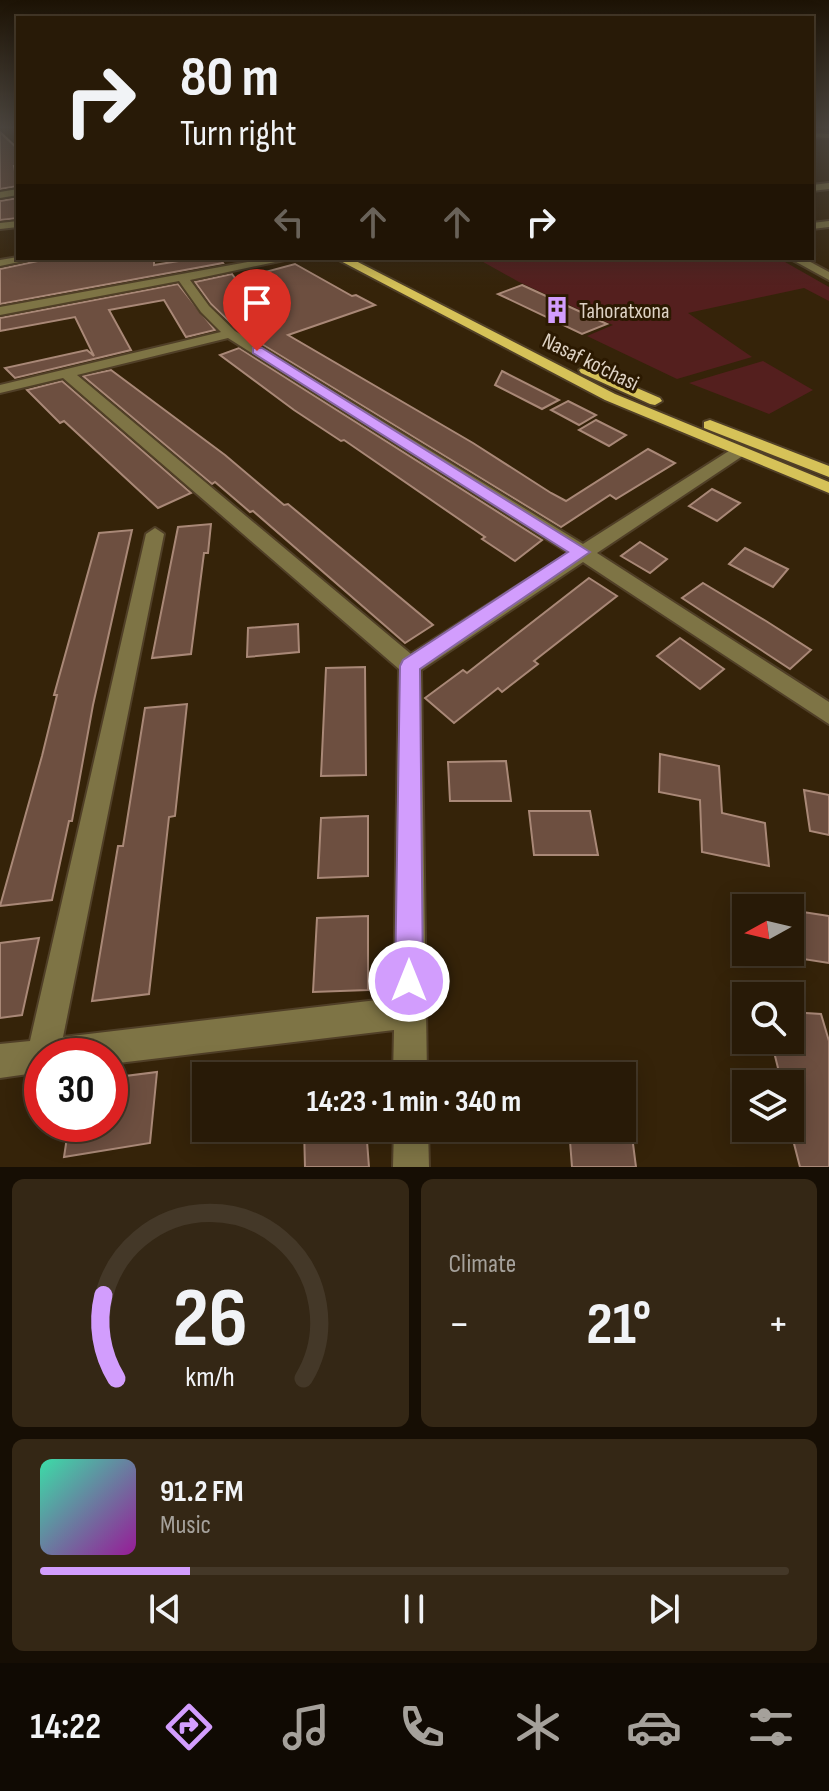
<!DOCTYPE html>
<meta charset="utf-8">
<style>
:root{--surface:#281a07;--page:#342715;--text:#f1f3f6;--muted:#a5a19b;--line:#443828;--accent:#d29dfd}
body{margin:0;font-family:"Sofia Sans Condensed",sans-serif;background:var(--page);color:var(--text);height:100vh;display:flex;flex-direction:column;font-size:30px;white-space:nowrap}
*{box-sizing:border-box;margin:0}
p{font-size:26px;color:var(--muted)}
.icon{flex:none;width:44px;height:44px;fill:none;stroke:currentColor;stroke-width:2;stroke-linecap:round;stroke-linejoin:round}
.map{position:relative;height:1167px;overflow:hidden}
.details{display:flex;flex-direction:column;gap:12px;padding:12px;background:#160e04;flex:1}
.details>*{flex:none}
.top-card{position:absolute;left:16px;top:16px;width:798px;height:244px;border-radius:0px;box-shadow:0 4px 20px #0003,0 0 0 2px var(--line);background:#281a07;color:var(--text);overflow:hidden}
.needle{width:52px;rotate:262deg}
.controls{position:absolute;left:732px;top:894px;display:grid;gap:16px}
.controls a{display:grid;place-items:center;width:72px;height:72px;border-radius:0px;background:var(--surface);box-shadow:0 4px 20px #0003,0 0 0 2px var(--line);font-size:40px}
.speed{position:absolute;left:24px;top:1038px;display:flex;gap:16px;font-size:40px;font-weight:700;text-align:center}
.speed>*{display:grid;place-content:center;width:104px;height:104px;border-radius:50%;background:var(--surface);box-shadow:0 4px 20px #0003,0 0 0 2px var(--line);line-height:1}
.speed .limit{border:12px solid #d22;background:#fff;color:#111}
.pin{position:absolute;display:grid;place-items:center;width:68px;height:68px;color:#fff;margin:-82px -34px;border-radius:50% 50% 50% 0;rotate:-45deg;box-shadow:0 0 8px #0007}
.pin .icon{rotate:45deg}
.me{position:absolute;width:88px;margin:-44px;rotate:0deg;stroke-linejoin:round;filter:drop-shadow(0 0 6px #0008)}
.turn{display:flex;align-items:center;gap:28px;height:168px;padding:0 32px;font-size:36px}
.turn .icon{width:104px;height:104px;stroke-width:2.5}
.turn b{display:block;font-size:56px;line-height:68px}
.lanes{display:flex;align-items:center;height:76px;padding:0 32px;background:#0003;justify-content:center;gap:40px;direction:ltr}
.lanes .off{opacity:.35}
.big{font-size:60px;font-weight:700;line-height:1.1}
.details .tile{flex:1;display:flex;flex-direction:column;justify-content:center;gap:12px;min-width:0;padding:0 28px;border-radius:12px;background:var(--page)}
.details .dial{align-items:center;gap:0}
.dial svg{height:208px;overflow:visible;fill:none;stroke:var(--line);stroke-width:7;stroke-linecap:round;text-anchor:middle}
.dial text{fill:var(--text);stroke:none}
.song{display:flex;align-items:center;gap:24px}
.cover{width:96px;height:96px;border-radius:12px;background:linear-gradient(135deg,hsl(160 70% 55%),hsl(300 70% 35%))}
.played{height:8px;border-radius:4px;background:linear-gradient(90deg,var(--accent) 20%,var(--line) 20%)}
.keys{display:flex;justify-content:space-around;direction:ltr}
.heat{display:flex;justify-content:space-between;align-items:center;font-size:44px;direction:ltr}
.details .tiles{flex:1;display:grid;gap:12px;grid-template-columns:1fr 1fr}
.tile:last-child{grid-column:span 2}
.trip{position:absolute;left:192px;top:1062px;width:444px;height:80px;border-radius:0px;background:var(--surface);box-shadow:0 4px 20px #0003,0 0 0 2px var(--line);font-weight:700;line-height:80px;text-align:center}
.dock{display:flex;height:128px;justify-content:space-around;align-items:center;background:#100a03;color:var(--muted)}
.dock .icon{width:56px;height:56px}
.dock .selected{color:var(--accent)}
.dock b{font-size:36px;color:var(--text)}
.map>svg:first-child{display:block}
.green{fill:#541f1e}
.building{fill:#6d4f40;stroke:#a98877;stroke-width:2}
.lines{fill:none;stroke-linecap:round;stroke-linejoin:round}
.minor-casing{stroke:#503f27;stroke-width:4}
.major-casing{stroke:#503f27;stroke-width:4}
.minor{fill:#7e7445;fill-rule:evenodd}
.major{fill:#d6c258;fill-rule:evenodd}
.route{fill:#d29dfd;stroke:#8866a4;stroke-width:2}
.labels{text-anchor:middle;stroke-width:6;stroke-linejoin:round;paint-order:stroke}
.far-poi-label{font-size:22px;fill:#ded2c4;stroke:#2b1901;text-anchor:start}
.far-street-label{font-size:22px;fill:#ded2c4;stroke:#2b1901}
</style>
<div class="map">
<svg width="829" height="1167" viewBox="0 0 829 1167">
<rect width="100%" height="100%" fill="#352309"/>
<g class="green">
<polygon points="476,258 778,258 829,287 829,301 804,288 688,313 752,357 677,379 587,336 613,325 519,282"/>
<polygon points="763,361 813,390 769,414 689,383"/>
</g>
<g class="building">
<polygon points="0,132 18,149 18,166 14,166 18,186 0,189"/>
<polygon points="18,198 18,218 0,220 0,201"/>
<polygon points="52,258 154,258 154,265 197,258 219,258 223,263 0,304 0,269"/>
<polygon points="295,264 352,296 356,295 375,305 288,335 473,443 551,493 566,501 648,449 675,463 616,499 610,495 561,527 237,329 211,304 195,282 232,274 235,278 254,275"/>
<polygon points="178,284 215,330 186,337 164,300 109,310 131,350 15,378 5,368 87,350 94,356 75,317 0,331 0,318"/>
<polygon points="522,285 607,324 582,334 498,294"/>
<polygon points="239,348 542,540 515,561 482,539 485,537 344,440 341,441 294,410 220,355"/>
<polygon points="111,370 225,455 284,505 288,504 433,625 405,643 253,511 250,512 215,482 212,484 83,376"/>
<polygon points="502,371 559,400 542,409 495,385"/>
<polygon points="62,381 191,493 158,508 64,421 60,423 27,390"/>
<polygon points="568,401 596,415 579,425 551,410"/>
<polygon points="596,420 626,435 609,446 579,430"/>
<polygon points="712,489 740,503 717,521 689,506"/>
<polygon points="211,524 208,553 204,553 191,654 152,658 178,527"/>
<polygon points="132,530 93,705 72,821 69,821 52,900 0,906 42,756 57,695 54,695 99,533"/>
<polygon points="640,542 667,559 650,573 621,556"/>
<polygon points="745,548 788,569 773,587 729,564"/>
<polygon points="589,578 617,596 534,661 538,664 502,692 498,688 454,723 425,698 463,670 467,673"/>
<polygon points="703,583 766,621 811,650 790,669 682,598"/>
<polygon points="298,624 299,652 247,657 248,628"/>
<polygon points="680,638 724,669 700,689 657,656"/>
<polygon points="365,667 366,775 321,776 326,668"/>
<polygon points="187,704 175,816 169,817 149,994 92,1001 118,846 123,846 145,708"/>
<polygon points="660,754 719,766 722,813 765,823 769,866 702,852 700,800 659,792"/>
<polygon points="506,761 511,801 450,801 448,762"/>
<polygon points="804,790 829,795 829,835 810,831"/>
<polygon points="529,811 590,811 598,855 534,855"/>
<polygon points="368,816 368,876 318,878 321,818"/>
<polygon points="790,910 829,916 829,963 790,957"/>
<polygon points="368,916 368,990 313,992 317,918"/>
<polygon points="39,938 22,1015 0,1018 0,943"/>
<polygon points="790,1012 821,1014 829,1041 829,1167 800,1167 790,1128 790,1084 782,1084 771,1040 790,1040"/>
<polygon points="157,1072 150,1143 64,1157 69,1124 110,1124 110,1078"/>
<polygon points="304,1128 366,1128 369,1167 305,1167"/>
<polygon points="569,1128 631,1128 636,1167 572,1167"/>
</g>
<g class="lines">
<g class="minor-casing">
<g id="minor">
<polygon points="812,133 829,134 829,138 812,137"/>
<polygon points="829,183 829,189 812,191 812,185"/>
<polygon points="18,189 18,195 0,198 0,192"/>
<polygon points="18,221 18,227 0,229 0,223"/>
<polygon points="829,221 829,227 812,229 812,223"/>
<polygon points="18,257 38,258 0,266 0,260"/>
<path d="M270,258h24l-104,22 19,26 26,25 348,213 149,-95h12l2,3 -2,3 -147,98 232,149v22l-246,-162 -162,108 6,406h-34l1,-46 -284,34v-8h-68v16l-42,6v-34l30,-3 116,-507 9,-6 9,6 -101,503 331,-39 5,-329 -336,-291 -63,15v-8l221,-53 -20,-20 -22,-31 -179,34v-8zM228,338l341,215 -158,101 -334,-279z"/>
<polygon points="789,258 803,258 829,272 829,280"/>
<polygon points="394,1128 428,1128 429,1167 393,1167"/>
</g>
</g>
<g class="major-casing">
<g id="major">
<polygon points="335,258 350,258 615,394 829,482 829,493 605,400"/>
<polygon points="586,366 660,398 662,401 655,405 650,404 581,373 579,370"/>
<polygon points="710,420 829,466 829,477 704,428 704,422"/>
</g>
</g>
<use href="#minor" class="minor"/>
<use href="#major" class="major"/>
</g>
<linearGradient id="sky" x2="0" y2="1"><stop stop-color="#1d1305"/><stop offset="0.44" stop-color="#4b453e"/><stop offset="1" stop-color="#4b453e" stop-opacity="0"/></linearGradient>
<rect width="829" height="289" fill="url(#sky)"/>
<polygon class="route" points="253,348 262,348 590,552 420,669 423,981 419,991 409,995 399,991 395,981 400,666 403,660 568,552 253,353"/>
<defs>
<g id="building-bare" transform="scale(2.16)"><path d="M-4-6H4V6H1V3H-1V6H-4ZM-2.5-4.3h1.7v1.8h-1.7ZM.8-4.3h1.7v1.8H.8ZM-2.5-1h1.7V.8h-1.7ZM.8-1h1.7V.8H.8Z" fill="#d29dfd" stroke="#2b1901" stroke-width="2.5" paint-order="stroke"/></g>
</defs>
<g fill-rule="evenodd">
<use href="#building-bare" x="557" y="310"/>
</g>
<g class="labels">
<g class="far-poi-label">
<text x="579" y="318">Tahoratxona</text>
</g>
<g class="far-street-label">
<text transform="translate(591 361) rotate(26)" y="8">Nasaf ko‘chasi</text>
</g>
</g>
</svg>
<div class="controls">
<a><svg class="needle" viewBox="-14 -14 28 28"><path d="M0-13l5 13h-10z" fill="#e53935"/><path d="M0 13l5-13h-10z" fill="#a5a19b"/></svg></a>
<a><svg class="icon" aria-label="search" viewBox="0 0 24 24"><circle cx="10" cy="10" r="6"/><path d="M15 15l6 6"/></svg></a>
<a><svg class="icon" aria-label="layers" viewBox="0 0 24 24"><path d="M12 4l9 5-9 5-9-5zM3 14l9 5 9-5"/></svg></a>
</div>
<div class="speed"><div class="limit">30</div></div>
<div class="pin" style="left:257px;top:351px;background:#d93025"><svg class="icon" aria-label="arrive" viewBox="0 0 24 24"><path d="M6 21V4h12l-3 4 3 4H6"/></svg></div>
<svg class="me" style="left:409px;top:981px" viewBox="-20 -20 40 40"><circle r="17" fill="#d29dfd" stroke="#fff" stroke-width="3"/><path d="M0-11L8 9 0 5-8 9z" fill="#fff"/></svg>
<div class="trip">14:23 · 1 min · 340 m</div>
<div class="top-card">
<div class="turn"><svg class="icon" aria-label="right" viewBox="0 0 24 24"><path d="M7 20v-9h11M14 6l5 5-5 5"/></svg><div><b>80 m</b>Turn right</div></div>
<div class="lanes"><svg class="icon off" aria-label="left" viewBox="0 0 24 24"><path d="M17 20v-9H6M10 6l-5 5 5 5"/></svg><svg class="icon off" aria-label="ahead" viewBox="0 0 24 24"><path d="M12 20V5M6 11l6-6 6 6"/></svg><svg class="icon off" aria-label="ahead" viewBox="0 0 24 24"><path d="M12 20V5M6 11l6-6 6 6"/></svg><svg class="icon" aria-label="right" viewBox="0 0 24 24"><path d="M7 20v-9h11M14 6l5 5-5 5"/></svg></div>
</div>
</div>
<section class="details">
<div class="tiles">
<div class="tile dial"><svg viewBox="0 0 100 80">
<path d="M14 69A42 42 0 1 1 86 69"/>
<path d="M14 69A42 42 0 0 1 9 37" stroke="#d29dfd"/>
<text x="50" y="56" font-size="32" font-weight="700">26</text>
<text x="50" y="72" font-size="11">km/h</text>
</svg></div>
<div class="tile"><p>Climate</p>
<div class="heat"><a>−</a><b class="big">21°</b><a>+</a></div>
</div>
<div class="tile">
<div class="song"><i class="cover"></i><div><b>91.2 FM</b><p>Music</p></div></div>
<div class="played"></div>
<div class="keys"><svg class="icon" aria-label="previous" viewBox="0 0 24 24"><path d="M18 5L8 12l10 7zM5 5v14"/></svg><svg class="icon" aria-label="pause" viewBox="0 0 24 24"><path d="M8 5v14M16 5v14"/></svg><svg class="icon" aria-label="next" viewBox="0 0 24 24"><path d="M6 5l10 7-10 7zM19 5v14"/></svg></div>
</div>
</div>
</section>
<nav class="dock">
<b>14:22</b>
<svg class="icon selected" aria-label="directions" viewBox="0 0 24 24"><path d="M12 3l9 9-9 9-9-9zM9 14v-3h6M13 9l2 2-2 2"/></svg>
<svg class="icon" aria-label="music" viewBox="0 0 24 24"><path d="M9 18V5l10-2v13"/><circle cx="6" cy="18" r="3"/><circle cx="16" cy="16" r="3"/></svg>
<svg class="icon" aria-label="phone" viewBox="0 0 24 24"><path d="M5 4h4l2 5-3 2q2 4 5 5l2-3 5 2v4C11 20 4 13 5 4z"/></svg>
<svg class="icon" aria-label="climate" viewBox="0 0 24 24"><path d="M12 3v18M4 7l16 10M4 17L20 7"/></svg>
<svg class="icon" aria-label="car" viewBox="0 0 24 24"><path d="M5 17H2v-5l4-1 3-4h7l3 4 3 1v5h-3M9 17h6M6 11h13"/><circle cx="7" cy="17" r="2"/><circle cx="17" cy="17" r="2"/></svg>
<svg class="icon" aria-label="filters" viewBox="0 0 24 24"><path d="M4 7h16M4 17h16"/><circle cx="9" cy="7" r="2"/><circle cx="15" cy="17" r="2"/></svg>
</nav>
